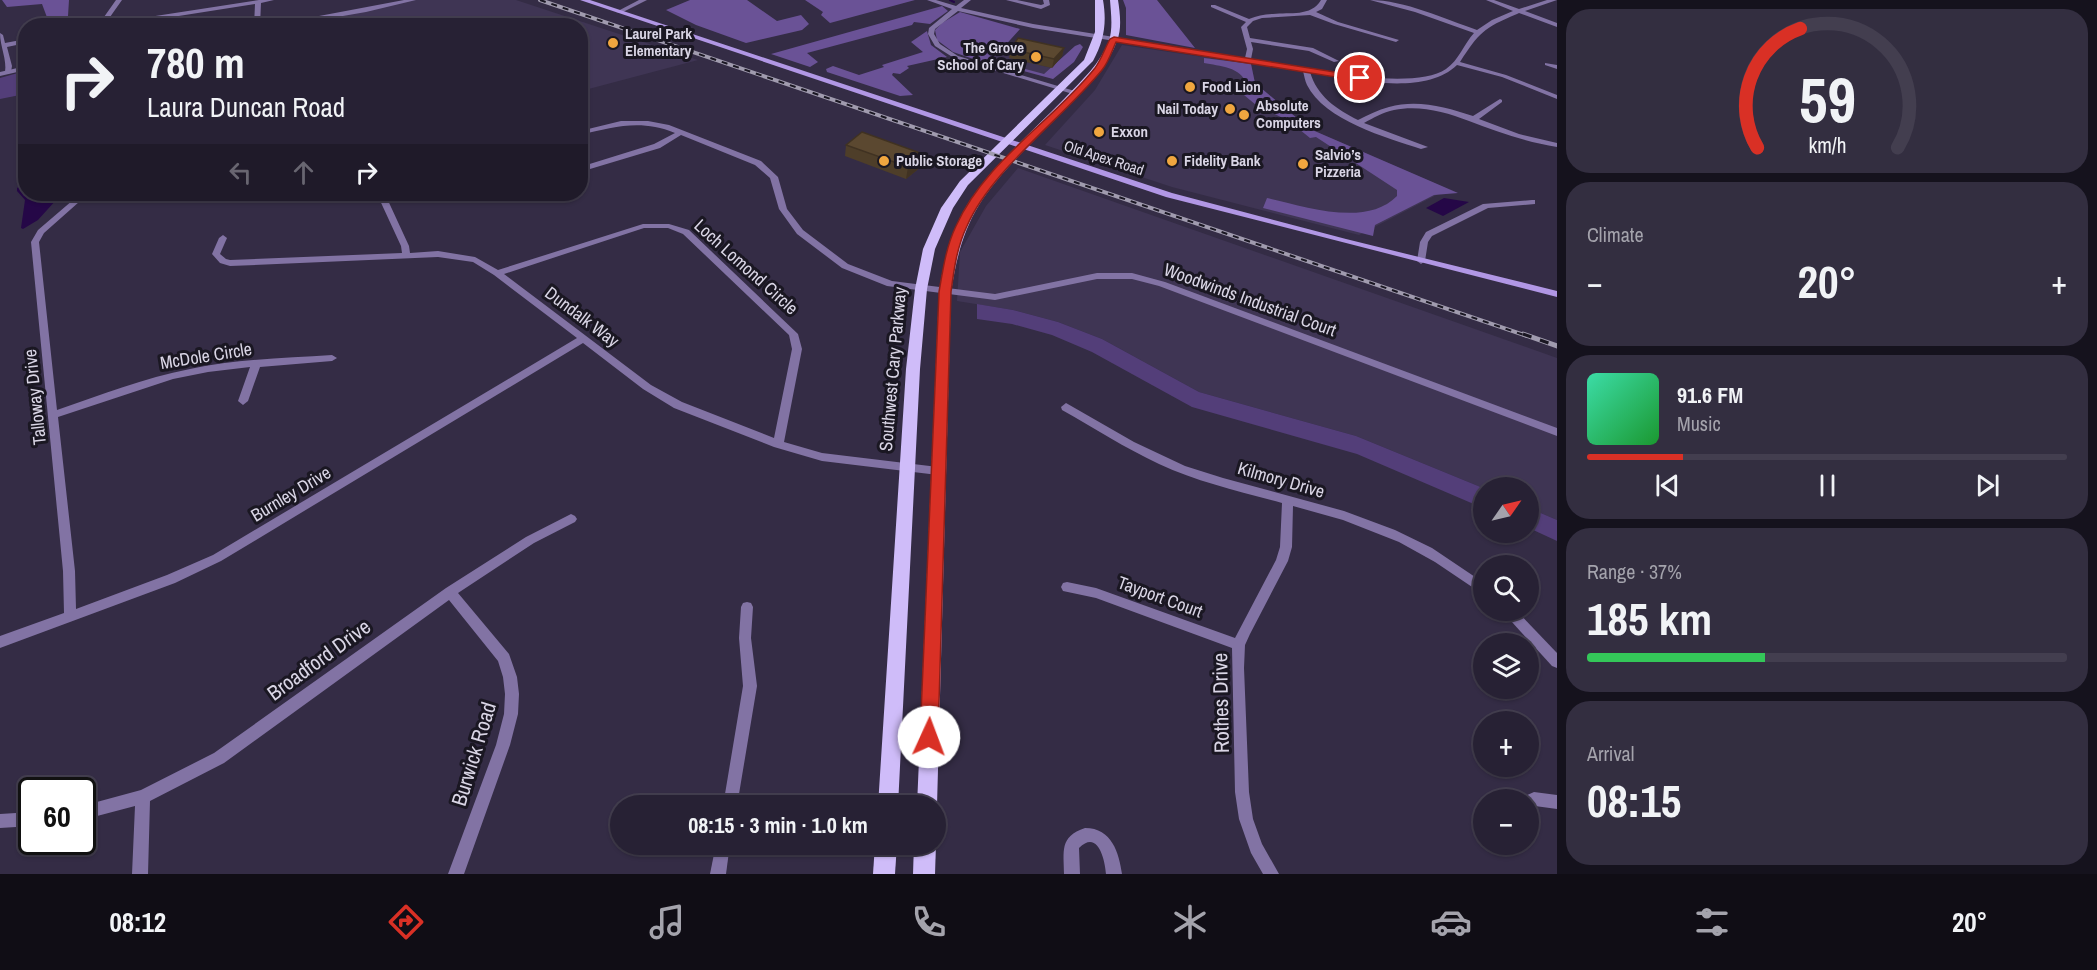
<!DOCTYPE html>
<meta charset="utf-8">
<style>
:root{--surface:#272134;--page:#332e40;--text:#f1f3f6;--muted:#a4a3ac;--line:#433e4f;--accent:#d93025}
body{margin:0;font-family:"Archivo Narrow",sans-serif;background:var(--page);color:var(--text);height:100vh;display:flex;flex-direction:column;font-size:22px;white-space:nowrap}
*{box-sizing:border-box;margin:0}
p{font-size:20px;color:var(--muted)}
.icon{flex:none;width:33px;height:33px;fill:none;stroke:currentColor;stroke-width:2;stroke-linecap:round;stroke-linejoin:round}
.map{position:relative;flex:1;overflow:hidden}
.details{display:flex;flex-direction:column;gap:9px;padding:9px;background:#15121d;width:540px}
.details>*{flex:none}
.top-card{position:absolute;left:18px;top:18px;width:570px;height:183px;border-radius:24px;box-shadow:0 2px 4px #0004,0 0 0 2px var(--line);background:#272134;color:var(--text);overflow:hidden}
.needle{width:39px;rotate:56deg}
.controls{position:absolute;left:1473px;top:477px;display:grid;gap:12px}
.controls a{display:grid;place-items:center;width:66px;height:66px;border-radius:50%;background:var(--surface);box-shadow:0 2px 4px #0004,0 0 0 2px var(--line);font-size:30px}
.speed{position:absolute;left:18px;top:777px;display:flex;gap:12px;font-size:30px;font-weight:700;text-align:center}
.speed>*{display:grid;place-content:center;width:78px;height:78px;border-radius:50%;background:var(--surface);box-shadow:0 2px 4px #0004,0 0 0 2px var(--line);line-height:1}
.speed .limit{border:3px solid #111;border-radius:9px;background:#fff;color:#111}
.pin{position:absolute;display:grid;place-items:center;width:51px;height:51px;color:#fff;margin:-26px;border:3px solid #fff;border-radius:50%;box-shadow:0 2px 6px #0007}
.me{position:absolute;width:66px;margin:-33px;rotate:2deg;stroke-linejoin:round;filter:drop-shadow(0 0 4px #0008)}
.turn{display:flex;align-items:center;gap:21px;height:126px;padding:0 30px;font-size:27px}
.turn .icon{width:78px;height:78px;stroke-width:2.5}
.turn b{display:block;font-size:42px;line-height:51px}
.lanes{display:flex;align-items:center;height:57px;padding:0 30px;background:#0003;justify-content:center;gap:30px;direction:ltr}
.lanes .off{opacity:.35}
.big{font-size:45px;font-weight:800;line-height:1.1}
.details .widget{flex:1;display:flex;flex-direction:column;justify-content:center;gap:9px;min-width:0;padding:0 21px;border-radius:24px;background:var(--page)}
.details .dial{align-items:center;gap:0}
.dial svg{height:156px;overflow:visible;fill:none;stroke:var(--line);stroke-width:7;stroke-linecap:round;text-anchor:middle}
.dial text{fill:var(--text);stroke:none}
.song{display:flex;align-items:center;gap:18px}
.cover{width:72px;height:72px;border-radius:9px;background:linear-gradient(135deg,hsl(160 70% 55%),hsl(130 70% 35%))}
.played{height:6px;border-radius:3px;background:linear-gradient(90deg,var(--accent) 20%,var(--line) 20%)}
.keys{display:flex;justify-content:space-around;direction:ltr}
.heat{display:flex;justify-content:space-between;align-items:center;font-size:33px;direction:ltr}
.charge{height:9px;border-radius:4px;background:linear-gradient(90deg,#34c759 37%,var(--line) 0)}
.trip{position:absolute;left:610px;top:795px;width:336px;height:60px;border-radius:30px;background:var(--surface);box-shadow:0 2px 4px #0004,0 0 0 2px var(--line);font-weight:800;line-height:60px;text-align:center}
.menu{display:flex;height:96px;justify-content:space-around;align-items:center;background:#100d15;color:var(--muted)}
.menu .icon{width:42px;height:42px}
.menu .selected{color:var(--accent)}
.menu b{font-size:27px;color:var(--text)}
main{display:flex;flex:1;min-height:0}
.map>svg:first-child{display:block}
.built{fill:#3f3554}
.green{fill:#533e79}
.forest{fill:#6a5296}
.water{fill:#250747}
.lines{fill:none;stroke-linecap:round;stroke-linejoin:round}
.stream{stroke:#250747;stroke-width:2}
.minor{fill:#8273a4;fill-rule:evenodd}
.tertiary{fill:#8273a4;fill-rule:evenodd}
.secondary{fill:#b197e5;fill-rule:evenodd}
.primary{fill:#cfbcf9;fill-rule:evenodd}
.rail-far1-casing{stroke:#a09bae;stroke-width:4}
.rail-casing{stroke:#a09bae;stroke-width:5}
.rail-far1{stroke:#1a1722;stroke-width:2;stroke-dasharray:6;stroke-linecap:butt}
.rail{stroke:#1a1722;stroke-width:3;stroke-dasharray:9;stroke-linecap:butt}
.wall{fill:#4e3e29}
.shaded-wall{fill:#403222}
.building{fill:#5b4830;stroke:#403222;stroke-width:1.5}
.route{fill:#d93025;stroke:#8d1f18;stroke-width:1.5}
.poi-dot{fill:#f0a63f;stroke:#1a1722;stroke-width:2}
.labels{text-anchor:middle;stroke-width:6;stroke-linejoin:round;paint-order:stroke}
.far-poi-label{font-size:15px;font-weight:bold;fill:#d9d5e5;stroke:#1a1722;text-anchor:start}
.far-street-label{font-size:15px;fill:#d9d5e5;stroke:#1a1722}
.street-label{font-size:18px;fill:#d9d5e5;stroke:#1a1722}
.near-street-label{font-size:21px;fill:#d9d5e5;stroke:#1a1722}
</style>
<main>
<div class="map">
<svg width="1557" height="874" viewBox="0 0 1557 874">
<rect width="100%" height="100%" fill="#342c45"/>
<g class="built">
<polygon points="413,0 516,0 698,60 581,91 580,26 298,26 297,21"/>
<polygon points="1005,43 1017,46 1010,58 1052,68 1044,75 992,60"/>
<polygon points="1122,45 1251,64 1255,83 1310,129 1448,189 1359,235 1172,187 1045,145 1095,90"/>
<polygon points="1018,168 1557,358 1557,520 1529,508 1528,488 1483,488 1356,436 1199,392 1102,339 1058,322 1013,310 957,301 960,252 986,206"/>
</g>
<g class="green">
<polygon points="25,71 25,94 0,99 0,78"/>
<polygon points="977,304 1013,310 1058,322 1102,339 1199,392 1356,436 1483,488 1483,508 1357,454 1192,407 1092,352 1052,335 1012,324 977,319"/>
<polygon points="1529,508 1557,520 1557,541 1529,528"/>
</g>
<g class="forest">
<polygon points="2,0 69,0 68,16 48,20 42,4 7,7"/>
<polygon points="690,0 747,0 777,21 801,15 809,24 802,30 746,43 696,25 666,10"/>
<polygon points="805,0 915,0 830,23 821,15 823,12"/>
<polygon points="1123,0 1157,0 1195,48 1126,35 1126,8"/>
<polygon points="942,6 948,11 930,24 914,22 912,25 807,53 818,62 810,67 771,54"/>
<polygon points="960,12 1020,29 992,60 1044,74 1075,46 1080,44 1083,47 1074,62 1053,79 990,62 988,64 953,52 937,40 935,30 942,23"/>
<polygon points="927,31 931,45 947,57 907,66 909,68 900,74 893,73 892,75 913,95 900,96 827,72 826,69 833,66 859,75 884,67 882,65 923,52 911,42"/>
<path d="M1204,58l47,6 4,19 55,46 148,64 -24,2 -59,30 -2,11 -110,-28 4,-10c37,8 99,30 130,-2v-6l-81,-53 -6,1 -21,-17 -33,-16 -12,-10v-6l2,-5c-4,-17 -27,-18 -42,-21z"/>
</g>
<g class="water">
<polygon points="25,183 26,194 52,194 57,199 38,220 23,229 21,228 25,200 17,191 17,188"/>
<polygon points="1444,198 1469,202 1443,216 1426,208"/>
</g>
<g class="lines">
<polyline class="stream" points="950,0 954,2"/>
<g class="minor">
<polygon points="116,0 122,0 110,17 110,23 259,0 274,0 261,3 260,26 254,26 255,4 115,26 97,26 104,24 104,17"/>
<polygon points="639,0 647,0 621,13 616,12"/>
<path d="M927,0h9l20,6 8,-6h7l-10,8 72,16 212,34 2,-9 -6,-22 5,-5 -35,-15v-2h4l34,14c8,-3 15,-5 24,-5 17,-2 38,3 48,-14h6l-5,9 -6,3 22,10 61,18 -3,2 -62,-18 -24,-9 -48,3 -9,3 -6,6 3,11 63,10 26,13 -5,1 -25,-11 -58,-9 2,7 -2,10c43,7 160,34 195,10 13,-9 18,-25 28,-36l-59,-21 -45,-12c34,0 75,19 107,30l15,-10 21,-9 -27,-11h8l25,9 28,-9h10l-32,11 32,12v4l-38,-14 -2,1c-34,14 -38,19 -57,48l46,13 51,20v4l-55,-22 -45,-12c-33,32 -106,14 -147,7 7,24 26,37 48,48 10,-5 20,-10 31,-13 28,-8 57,0 84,9l27,-17 2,1v2l-23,17 40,15 38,9v4c-30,-5 -60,-15 -88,-26 -24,-9 -49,-16 -75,-11 -11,2 -21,8 -30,13l64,24 -7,2c-34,-11 -97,-29 -114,-64 -2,-4 -3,-10 -4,-14l-270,-43 -75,-17 -23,18 -1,5 6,10 18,12 120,36 1,1 -3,2 -122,-37 -19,-12 -7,-12 1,-6 23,-19z"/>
<polygon points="1006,0 1017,0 1041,5 1044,4 1043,0 1049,0 1050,5 1041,9"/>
<path d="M0,33l3,2 2,8 21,-4v4l-19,4 5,19 -1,6 -3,2 -3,-2c2,-12 -5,-26 -5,-39z"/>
<polygon points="1545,63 1557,65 1557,69 1545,65"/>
<path d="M621,121h27l21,4 92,36 17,16 9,32 16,21 45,34 44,17 103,13 102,-21h35l33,9 392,146v8l-398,-150 -27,-7h-35l-102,21 -108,-14 -45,-18 -45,-34 -18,-25 -9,-31 -15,-13 -74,-30 -21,13 -80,24v-5l74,-23 21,-11c-35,-14 -60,-6 -95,2v-4z"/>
<path d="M80,194h8l-44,39 -5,9 18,168c44,-15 87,-32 133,-41 46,-10 95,-11 142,-14l5,3 -5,3 -72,6 -12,34 -5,4 -5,-4 12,-34 -42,5 -35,7 -115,38 17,154 1,38 91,-34 46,-20 364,-217 -83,-63 -21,-13 -35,-5 -208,9 -10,-3 -8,-9 7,-16 4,-3 4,3 -7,16 6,5 4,1 172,-7 -1,-7 -24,-52h8l24,52 1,7 28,-2 37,6 23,13 145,-46h26l20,6 109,104 4,15 -18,93 38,11 116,14 4,1 1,3 -1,3 -4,1 -116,-14 -48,-14 -100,-39 -31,-19 -60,-46 -362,218 -46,22 -175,65v-12l64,-23 -1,-42 -32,-329 7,-12zM644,228h24l15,6 106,101 3,14 -18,89 -92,-36 -31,-17 -147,-111z"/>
<polygon points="1532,200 1535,200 1535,204 1488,208 1432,236 1428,242 1425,261 1421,264 1417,261 1420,242 1426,232 1483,204"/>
<path d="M1066,403l68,39 51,24 38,12 121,33 51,19 37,18 52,35v12l-49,-33 -36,-20 -56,-22 -50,-14 -1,41 -4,14 -38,73 -5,11 -1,23 5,124 4,27 9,25 17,30h-16l-12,-21 -12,-34 -4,-27 -3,-144 -136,-50 -33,-7 -2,-4 2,-4 4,-1 29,6 139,50 41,-78 4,-13 2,-44c-41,-11 -84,-21 -123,-39 -34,-16 -65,-36 -97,-54l-1,-3z"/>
<polygon points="571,514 575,516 577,519 575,522 534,543 458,593 509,654 517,677 519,694 518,714 510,745 464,874 448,874 496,745 504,714 505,694 503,677 498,661 449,600 224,763 150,801 148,874 132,874 135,806 82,820 82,806 141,790 214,753 446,588 526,537"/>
<polygon points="747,602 751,603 753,607 751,638 757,686 737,806 723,806 743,686 739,638 741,607 743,603"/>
<polygon points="1501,610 1516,610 1557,653 1557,668 1552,666"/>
<polygon points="1534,792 1557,795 1557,809 1535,806 1528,809 1528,800 1522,800 1523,797"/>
<polygon points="32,812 32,826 0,828 0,814"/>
<path d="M1085,828c27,0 34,25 37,46h-16c-1,-14 -8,-45 -27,-26l1,26h-16c0,-23 -5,-37 21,-46z"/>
<polygon points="716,844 730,844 726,874 710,874"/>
</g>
<g class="tertiary">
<polygon points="404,0 416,0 366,12 285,26 266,26"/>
<polygon points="26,66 26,70 0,76 0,72"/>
</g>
<polygon class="secondary" points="580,0 590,0 1172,193 1346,239 1557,291 1557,297 1166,197"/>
<g class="primary">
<path d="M1095,0h8c4,23 1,41 -10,61l-125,124 -15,23 -18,41 -8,40 -7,80 -22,437h-20l28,-437 9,-80 8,-40 18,-41 19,-27 124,-121 11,-28z"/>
<path d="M1110,0h8c2,13 4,29 -1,41 -9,24 -25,40 -43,59 -29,31 -73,69 -95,105 -17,28 -23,56 -28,87l-14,514 -1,3v-3h-19l22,-514c5,-32 12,-62 30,-90 25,-38 64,-71 96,-104 17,-18 35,-34 44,-57 4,-13 2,-28 1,-41z"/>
<polygon points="875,844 897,844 895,874 873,874"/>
<polygon points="914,844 936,844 935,874 913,874"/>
</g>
<g class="rail-far1-casing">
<polyline id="rail-far1" points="540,0 1527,336"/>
</g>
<g class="rail-casing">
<polyline id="rail" points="1523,334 1557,346"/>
</g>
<use href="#rail-far1" class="rail-far1"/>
<use href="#rail" class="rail"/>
</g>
<g class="wall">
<polygon points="1064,48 1062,56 1052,68 1009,58 1011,49"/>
<polygon points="846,145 923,154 922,166 906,179 845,156"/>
</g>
<g class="shaded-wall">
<polygon points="1064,48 1062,56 1052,68 1054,59"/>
<polygon points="923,154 922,166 906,179 908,167"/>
</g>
<g class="building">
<polygon points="1018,38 1064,48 1054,59 1011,49"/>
<polygon points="862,132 923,154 908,167 846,145"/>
</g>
<path class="route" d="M1114,37l246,39 4,2 -4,3 -244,-39c-4,9 -8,21 -14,28 -40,49 -111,100 -135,156 -10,21 -13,43 -16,66l-13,445 -3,6 -6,3 -6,-3 -3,-6 19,-445c4,-23 7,-45 17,-66 29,-65 96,-104 139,-158 6,-8 10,-20 15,-29z"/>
<g class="poi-dot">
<circle cx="613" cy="43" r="6"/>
<circle cx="1036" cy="57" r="6"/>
<circle cx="1190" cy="87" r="6"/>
<circle cx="1230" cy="109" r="6"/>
<circle cx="1244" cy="115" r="6"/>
<circle cx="1099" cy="132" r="6"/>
<circle cx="884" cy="161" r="6"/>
<circle cx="1172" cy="161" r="6"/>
<circle cx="1303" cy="164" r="6"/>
</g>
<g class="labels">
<g class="far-poi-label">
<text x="625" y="39">Laurel Park<tspan x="625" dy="17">Elementary</tspan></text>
<text x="1024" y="53" text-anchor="end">The Grove<tspan x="1024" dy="17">School of Cary</tspan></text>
<text x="1202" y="92">Food Lion</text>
<text x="1256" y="111">Absolute<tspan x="1256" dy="17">Computers</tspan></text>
<text x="1218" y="114" text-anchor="end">Nail Today</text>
<text x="1111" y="137">Exxon</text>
<text x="1315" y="160">Salvio’s<tspan x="1315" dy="17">Pizzeria</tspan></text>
<text x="896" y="166">Public Storage</text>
<text x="1184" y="166">Fidelity Bank</text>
</g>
<g class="far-street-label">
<text transform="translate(1104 158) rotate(18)" y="5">Old Apex Road</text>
</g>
<g class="street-label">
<text transform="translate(746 267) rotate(42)" y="6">Loch Lomond Circle</text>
<text transform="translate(1250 300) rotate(20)" y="6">Woodwinds Industrial Court</text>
<text transform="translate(582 317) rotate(37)" y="6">Dundalk Way</text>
<text transform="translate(206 356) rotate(-9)" y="6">McDole Circle</text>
<text transform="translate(893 369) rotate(-85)" y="6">Southwest Cary Parkway</text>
<text transform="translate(35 397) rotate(-96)" y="6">Talloway Drive</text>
<text transform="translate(1281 480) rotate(16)" y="6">Kilmory Drive</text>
<text transform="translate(291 494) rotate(-31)" y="6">Burnley Drive</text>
<text transform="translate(1160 597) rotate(20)" y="6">Tayport Court</text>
</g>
<g class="near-street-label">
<text transform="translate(319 660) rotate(-36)" y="7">Broadford Drive</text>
<text transform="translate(1221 703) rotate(-91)" y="7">Rothes Drive</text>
<text transform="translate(474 754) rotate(-73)" y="7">Burwick Road</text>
</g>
</g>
</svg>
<div class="controls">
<a><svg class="needle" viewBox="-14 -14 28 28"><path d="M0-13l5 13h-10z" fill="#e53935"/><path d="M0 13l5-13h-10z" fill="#a4a3ac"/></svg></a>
<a><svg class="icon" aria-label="search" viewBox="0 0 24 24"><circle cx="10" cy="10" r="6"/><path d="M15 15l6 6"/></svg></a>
<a><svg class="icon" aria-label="layers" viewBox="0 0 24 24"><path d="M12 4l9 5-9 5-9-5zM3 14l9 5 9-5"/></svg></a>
<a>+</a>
<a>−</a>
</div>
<div class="speed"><div class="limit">60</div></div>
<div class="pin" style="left:1360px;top:78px;background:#d93025"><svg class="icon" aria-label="arrive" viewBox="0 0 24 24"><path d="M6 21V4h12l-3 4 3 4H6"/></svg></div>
<svg class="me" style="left:929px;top:737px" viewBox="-20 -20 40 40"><circle r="19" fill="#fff"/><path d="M0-13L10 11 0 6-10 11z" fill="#d93025"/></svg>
<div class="trip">08:15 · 3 min · 1.0 km</div>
<div class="top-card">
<div class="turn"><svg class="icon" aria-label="right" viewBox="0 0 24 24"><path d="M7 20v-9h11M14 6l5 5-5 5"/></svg><div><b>780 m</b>Laura Duncan Road</div></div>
<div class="lanes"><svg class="icon off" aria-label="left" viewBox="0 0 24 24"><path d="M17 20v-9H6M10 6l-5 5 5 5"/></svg><svg class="icon off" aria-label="ahead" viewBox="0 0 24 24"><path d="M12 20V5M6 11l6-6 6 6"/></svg><svg class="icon" aria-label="right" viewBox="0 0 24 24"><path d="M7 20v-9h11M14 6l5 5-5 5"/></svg></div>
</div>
</div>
<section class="details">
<div class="widget dial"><svg viewBox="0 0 100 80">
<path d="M14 69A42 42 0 1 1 86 69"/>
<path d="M14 69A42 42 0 0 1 36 8" stroke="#d93025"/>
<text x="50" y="56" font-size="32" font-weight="700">59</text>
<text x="50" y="72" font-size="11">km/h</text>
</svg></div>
<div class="widget"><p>Climate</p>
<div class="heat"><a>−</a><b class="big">20°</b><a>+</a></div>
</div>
<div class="widget">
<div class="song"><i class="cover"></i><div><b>91.6 FM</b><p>Music</p></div></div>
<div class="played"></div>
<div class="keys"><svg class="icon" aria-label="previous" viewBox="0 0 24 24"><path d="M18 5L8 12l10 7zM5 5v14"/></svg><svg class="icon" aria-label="pause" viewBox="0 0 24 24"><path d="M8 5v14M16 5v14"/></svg><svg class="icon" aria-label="next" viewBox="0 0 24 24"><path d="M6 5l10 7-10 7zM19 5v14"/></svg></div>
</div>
<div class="widget"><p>Range · 37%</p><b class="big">185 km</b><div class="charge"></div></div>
<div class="widget"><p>Arrival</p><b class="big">08:15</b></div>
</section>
</main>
<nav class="menu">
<b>08:12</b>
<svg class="icon selected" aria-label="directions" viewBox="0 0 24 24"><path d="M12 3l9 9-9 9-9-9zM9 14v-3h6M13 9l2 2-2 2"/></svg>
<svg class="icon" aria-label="music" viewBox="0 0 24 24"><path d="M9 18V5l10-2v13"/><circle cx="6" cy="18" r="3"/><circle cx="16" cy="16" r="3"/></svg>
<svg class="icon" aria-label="phone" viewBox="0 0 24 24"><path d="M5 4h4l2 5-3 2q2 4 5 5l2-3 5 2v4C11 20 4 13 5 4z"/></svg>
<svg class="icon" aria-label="climate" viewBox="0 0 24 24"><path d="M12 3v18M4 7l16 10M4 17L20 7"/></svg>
<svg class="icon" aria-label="car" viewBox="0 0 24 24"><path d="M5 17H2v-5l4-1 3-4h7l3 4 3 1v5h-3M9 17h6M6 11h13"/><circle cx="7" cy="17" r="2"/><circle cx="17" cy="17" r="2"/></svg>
<svg class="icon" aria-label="filters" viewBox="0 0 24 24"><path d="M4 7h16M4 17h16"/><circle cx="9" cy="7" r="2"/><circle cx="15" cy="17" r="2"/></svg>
<b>20°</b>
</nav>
